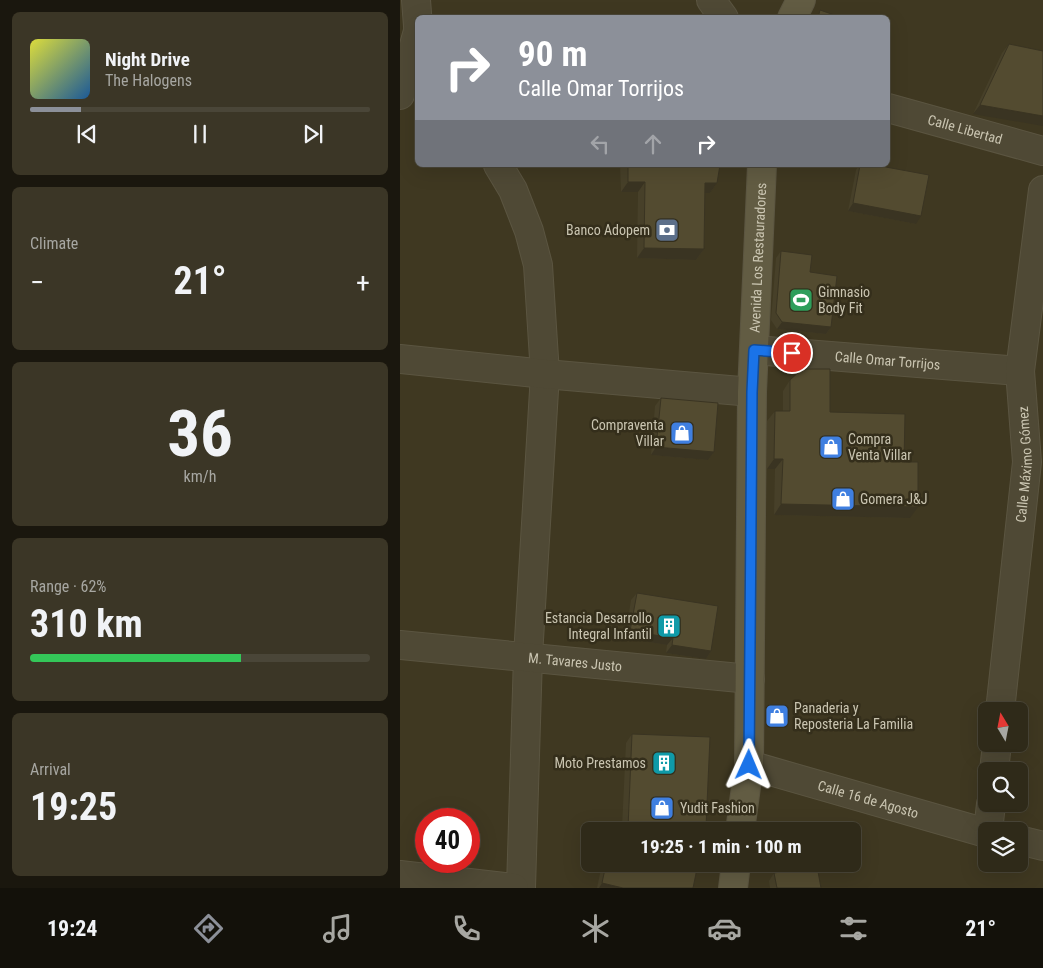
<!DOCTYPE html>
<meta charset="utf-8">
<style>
:root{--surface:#2f2a19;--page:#3b3626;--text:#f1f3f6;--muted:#a7a7a2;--line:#4a4638;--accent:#8c9099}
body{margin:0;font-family:"Roboto Condensed",sans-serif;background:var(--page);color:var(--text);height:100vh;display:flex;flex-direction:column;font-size:19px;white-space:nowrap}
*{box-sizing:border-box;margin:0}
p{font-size:16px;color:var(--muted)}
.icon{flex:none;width:28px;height:28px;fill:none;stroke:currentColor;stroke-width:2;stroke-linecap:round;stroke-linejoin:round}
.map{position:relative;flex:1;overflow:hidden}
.sheet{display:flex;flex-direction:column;gap:12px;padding:12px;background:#1a170e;width:400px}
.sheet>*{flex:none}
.guide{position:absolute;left:15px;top:15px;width:475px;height:152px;border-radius:8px;box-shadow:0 5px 20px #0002,0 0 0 1px var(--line);background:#8c9099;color:#fff;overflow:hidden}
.needle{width:32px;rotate:350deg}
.fabs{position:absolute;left:578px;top:702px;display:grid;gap:10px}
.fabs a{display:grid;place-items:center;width:50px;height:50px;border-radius:8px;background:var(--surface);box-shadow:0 5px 20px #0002,0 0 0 1px var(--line);font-size:25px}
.speed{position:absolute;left:15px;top:808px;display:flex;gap:10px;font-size:25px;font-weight:700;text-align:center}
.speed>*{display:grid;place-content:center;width:65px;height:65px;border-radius:50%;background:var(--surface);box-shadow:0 5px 20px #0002,0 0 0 1px var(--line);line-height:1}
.speed .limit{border:8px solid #d22;background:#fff;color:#111}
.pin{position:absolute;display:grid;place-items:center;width:42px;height:42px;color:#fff;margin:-21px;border:2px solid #fff;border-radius:50%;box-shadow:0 1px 5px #0007}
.me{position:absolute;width:55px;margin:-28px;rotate:1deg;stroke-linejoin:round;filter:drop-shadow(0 0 4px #0008)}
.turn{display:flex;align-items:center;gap:18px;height:105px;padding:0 20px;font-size:22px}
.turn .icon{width:65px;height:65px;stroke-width:2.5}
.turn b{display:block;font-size:35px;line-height:42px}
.lanes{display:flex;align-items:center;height:48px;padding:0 20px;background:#0003;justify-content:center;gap:25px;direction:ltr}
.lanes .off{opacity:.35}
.big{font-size:38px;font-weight:700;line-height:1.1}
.sheet .card{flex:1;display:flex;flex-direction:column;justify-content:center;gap:8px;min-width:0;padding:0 18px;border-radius:8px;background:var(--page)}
.sheet .dial{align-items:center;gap:0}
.dial b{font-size:65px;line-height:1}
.song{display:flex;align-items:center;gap:15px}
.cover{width:60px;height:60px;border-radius:8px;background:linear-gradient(135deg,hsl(60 70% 55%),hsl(210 70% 35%))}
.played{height:5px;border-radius:2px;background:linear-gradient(90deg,var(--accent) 15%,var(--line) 15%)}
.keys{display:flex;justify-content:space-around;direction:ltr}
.heat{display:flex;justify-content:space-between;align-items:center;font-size:28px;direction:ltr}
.charge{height:8px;border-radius:4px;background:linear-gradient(90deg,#34c759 62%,var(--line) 0)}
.trip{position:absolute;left:181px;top:822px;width:280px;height:50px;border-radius:8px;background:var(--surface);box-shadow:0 5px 20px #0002,0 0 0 1px var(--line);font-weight:700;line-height:50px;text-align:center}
.dock{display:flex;height:80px;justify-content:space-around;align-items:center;background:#13110a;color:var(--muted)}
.dock .icon{width:35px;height:35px}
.dock .current{color:var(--accent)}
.dock b{font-size:22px;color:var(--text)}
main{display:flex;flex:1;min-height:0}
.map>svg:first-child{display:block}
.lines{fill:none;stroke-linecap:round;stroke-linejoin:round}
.street-casing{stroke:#5b5541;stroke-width:30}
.secondary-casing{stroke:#5b5541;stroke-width:30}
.street{stroke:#4f4935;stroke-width:28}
.secondary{stroke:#625c43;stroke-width:28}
.wall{fill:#474029}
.shaded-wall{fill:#3a3422}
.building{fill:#534b30;stroke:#3a3422}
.route-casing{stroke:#114b97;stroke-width:12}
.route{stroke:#1a73e8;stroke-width:9}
.labels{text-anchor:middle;stroke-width:5;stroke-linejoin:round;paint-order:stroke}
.street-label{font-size:14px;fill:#cac5b1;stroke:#342e1b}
.poi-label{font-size:14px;fill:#cac5b1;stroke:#342e1b;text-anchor:start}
</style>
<main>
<section class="sheet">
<div class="card">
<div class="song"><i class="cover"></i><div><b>Night Drive</b><p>The Halogens</p></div></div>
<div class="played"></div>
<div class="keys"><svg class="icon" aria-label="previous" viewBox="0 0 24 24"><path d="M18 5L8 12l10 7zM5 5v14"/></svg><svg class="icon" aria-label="pause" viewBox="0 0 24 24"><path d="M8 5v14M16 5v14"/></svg><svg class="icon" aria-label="next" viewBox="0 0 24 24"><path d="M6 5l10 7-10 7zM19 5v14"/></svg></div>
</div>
<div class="card"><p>Climate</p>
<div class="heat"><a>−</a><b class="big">21°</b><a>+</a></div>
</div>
<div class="card dial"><b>36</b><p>km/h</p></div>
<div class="card"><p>Range · 62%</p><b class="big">310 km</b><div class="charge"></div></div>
<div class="card"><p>Arrival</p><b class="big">19:25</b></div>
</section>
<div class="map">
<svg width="643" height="888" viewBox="0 0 643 888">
<rect width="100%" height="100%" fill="#3f3821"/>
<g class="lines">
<g class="street-casing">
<g id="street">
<polyline points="16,0 18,26"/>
<polyline points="311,0 324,18"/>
<polyline points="0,95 18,31"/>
<path id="s1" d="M488,108l155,43"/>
<polyline points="98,165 113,190 129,231 138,265 145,374 128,656 121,888"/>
<path id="s2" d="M354,350l266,21"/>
<polyline points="0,359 145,374 352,392"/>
<path id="s3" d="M0,645l350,34"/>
<path id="s4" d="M600,711l27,-249 -7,-91 23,-181"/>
<path id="s5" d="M349,765l237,68"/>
<polyline points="594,771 597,744"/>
<polyline points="588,831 591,804"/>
<polyline points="619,840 643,846"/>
<polyline points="0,875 114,888"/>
</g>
</g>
<g class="secondary-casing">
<g id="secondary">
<polyline points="392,18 401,0"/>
<path id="s6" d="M340,831l9,-66 3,-373 10,-227"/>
<polyline points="333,888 336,864"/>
</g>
</g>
<use href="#street" class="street"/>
<use href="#secondary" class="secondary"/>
</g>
<g class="wall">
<polygon points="609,44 643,51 573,114 602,53"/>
<polygon points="220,165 320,165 317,183 310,193 305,193 304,249 296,260 237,258 238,192 221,192"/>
<polygon points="459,165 475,165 516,224 448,211 456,170"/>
<polygon points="381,251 410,272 431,327 426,334 377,329 371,320 376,258"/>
<polygon points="390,380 430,412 504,462 510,518 374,515 375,469 367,469 367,421 375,411 383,411 383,391"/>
<polygon points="261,398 314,452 308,460 251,455 255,406"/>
<polygon points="237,593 311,651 306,659 266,653 267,645 225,638 231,600"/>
<polygon points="232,734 305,831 211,831 215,825 222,827 226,743"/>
<polygon points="202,864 298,864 293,888 197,888"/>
<polygon points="374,873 421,888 370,888 369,881"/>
</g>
<g class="shaded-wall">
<polygon points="580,105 643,116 643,126 573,114"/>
<polygon points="228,182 245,182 238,192 221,192"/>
<polygon points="305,183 317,183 310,193 298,193"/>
<polygon points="453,203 521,216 516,224 448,211"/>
<polygon points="244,248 304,249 296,260 237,258"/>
<polygon points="382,322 431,327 426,334 377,329"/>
<polygon points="256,447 314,452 308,460 251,455"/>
<polygon points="374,459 383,459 375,469 367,469"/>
<polygon points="381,504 518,507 510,518 374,515"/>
<polygon points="230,631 273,638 267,645 225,638"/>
<polygon points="272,645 311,651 306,659 266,653"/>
<polygon points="202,883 223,888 199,888"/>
</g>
<g class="building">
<polygon points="420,10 443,18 418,18"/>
<polygon points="609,44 643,51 643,116 580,105"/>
<polygon points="228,165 320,165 317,183 305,183 304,249 244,248 245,182 228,182"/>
<polygon points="460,165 475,165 529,175 521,216 453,203"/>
<polygon points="381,251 412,255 410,272 437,276 431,327 382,322 376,313"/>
<polygon points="402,369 430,369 430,412 505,414 504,462 518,462 518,507 381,504 383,459 374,459 375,411 390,411 390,380"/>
<polygon points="261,398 318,403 314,452 256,447"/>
<polygon points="237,593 318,606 311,651 272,645 273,638 230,631"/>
<polygon points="232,734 310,737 306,827 305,831 214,831 215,825 228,828"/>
<polygon points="206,864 298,864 293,888 223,888 202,883"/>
<polygon points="417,866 421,888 377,888 374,873"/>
</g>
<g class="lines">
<g class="route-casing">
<polyline id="route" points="349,765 352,392 354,350 392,353"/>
</g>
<use href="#route" class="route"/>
</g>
<defs>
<g id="bank-square" transform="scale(1.25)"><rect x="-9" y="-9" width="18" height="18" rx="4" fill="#5c6f8a" stroke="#342e1b"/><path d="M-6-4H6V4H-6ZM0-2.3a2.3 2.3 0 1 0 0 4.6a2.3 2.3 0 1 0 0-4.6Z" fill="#fff"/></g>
<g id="stadium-square" transform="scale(1.25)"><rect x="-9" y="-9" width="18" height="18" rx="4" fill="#2e9e5b" stroke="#342e1b"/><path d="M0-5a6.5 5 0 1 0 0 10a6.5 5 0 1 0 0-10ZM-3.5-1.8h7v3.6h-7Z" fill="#fff"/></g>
<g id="shop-square" transform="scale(1.25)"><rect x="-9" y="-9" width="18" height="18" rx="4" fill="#3f7fe0" stroke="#342e1b"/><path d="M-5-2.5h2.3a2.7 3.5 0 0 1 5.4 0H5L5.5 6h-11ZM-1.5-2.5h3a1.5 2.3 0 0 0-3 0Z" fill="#fff"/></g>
<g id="building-square" transform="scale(1.25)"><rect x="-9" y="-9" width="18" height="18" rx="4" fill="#0f9aa8" stroke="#342e1b"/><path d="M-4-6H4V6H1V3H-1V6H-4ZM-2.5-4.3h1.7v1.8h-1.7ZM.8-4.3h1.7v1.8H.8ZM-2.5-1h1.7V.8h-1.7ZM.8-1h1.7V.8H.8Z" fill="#fff"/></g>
</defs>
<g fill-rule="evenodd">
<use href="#bank-square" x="267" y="230"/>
<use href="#stadium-square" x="401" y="300"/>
<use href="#shop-square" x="282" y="433"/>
<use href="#shop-square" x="431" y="447"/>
<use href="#shop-square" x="443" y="499"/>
<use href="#building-square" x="269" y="626"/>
<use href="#shop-square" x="377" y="716"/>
<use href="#building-square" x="264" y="763"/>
<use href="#shop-square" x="262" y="808"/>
</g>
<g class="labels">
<g class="street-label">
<text dy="5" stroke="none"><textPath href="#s1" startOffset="80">Calle Libertad</textPath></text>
<text dy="5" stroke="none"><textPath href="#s6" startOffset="574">Avenida Los Restauradores</textPath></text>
<text dy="5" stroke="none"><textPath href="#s2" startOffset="134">Calle Omar Torrijos</textPath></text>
<text dy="5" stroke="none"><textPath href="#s4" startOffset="248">Calle Máximo Gómez</textPath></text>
<text dy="5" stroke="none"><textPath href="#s3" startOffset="176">M. Tavares Justo</textPath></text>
<text dy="5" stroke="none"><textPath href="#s5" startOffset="124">Calle 16 de Agosto</textPath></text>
</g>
<g class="poi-label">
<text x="250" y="235" text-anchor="end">Banco Adopem</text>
<text x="418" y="297">Gimnasio<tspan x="418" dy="16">Body Fit</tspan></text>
<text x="264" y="430" text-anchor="end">Compraventa<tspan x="264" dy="16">Villar</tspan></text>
<text x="448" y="444">Compra<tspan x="448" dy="16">Venta Villar</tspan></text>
<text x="460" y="504">Gomera J&amp;J</text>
<text x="252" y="623" text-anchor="end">Estancia Desarrollo<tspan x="252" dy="16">Integral Infantil</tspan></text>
<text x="394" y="713">Panaderia y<tspan x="394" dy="16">Reposteria La Familia</tspan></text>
<text x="246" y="768" text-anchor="end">Moto Prestamos</text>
<text x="280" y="813">Yudit Fashion</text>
</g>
</g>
</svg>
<div class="fabs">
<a><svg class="needle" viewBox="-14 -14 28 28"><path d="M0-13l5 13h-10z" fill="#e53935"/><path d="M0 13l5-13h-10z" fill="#a7a7a2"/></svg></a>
<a><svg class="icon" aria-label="search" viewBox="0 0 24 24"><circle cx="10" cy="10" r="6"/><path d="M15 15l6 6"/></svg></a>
<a><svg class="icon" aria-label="layers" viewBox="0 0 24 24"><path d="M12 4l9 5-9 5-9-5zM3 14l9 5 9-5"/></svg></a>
</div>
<div class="speed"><div class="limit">40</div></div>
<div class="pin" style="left:392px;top:353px;background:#d93025"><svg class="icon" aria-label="arrive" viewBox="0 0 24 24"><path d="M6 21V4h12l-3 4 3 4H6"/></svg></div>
<svg class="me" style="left:349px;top:765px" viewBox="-20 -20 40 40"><path d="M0-17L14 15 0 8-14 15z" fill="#1a73e8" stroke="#fff" stroke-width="4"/></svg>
<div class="trip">19:25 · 1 min · 100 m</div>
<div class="guide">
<div class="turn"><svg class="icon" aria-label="right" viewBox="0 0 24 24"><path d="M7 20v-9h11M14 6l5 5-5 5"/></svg><div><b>90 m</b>Calle Omar Torrijos</div></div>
<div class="lanes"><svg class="icon off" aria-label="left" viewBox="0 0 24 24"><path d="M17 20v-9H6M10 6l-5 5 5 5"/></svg><svg class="icon off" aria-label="ahead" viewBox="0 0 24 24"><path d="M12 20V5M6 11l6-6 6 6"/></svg><svg class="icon" aria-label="right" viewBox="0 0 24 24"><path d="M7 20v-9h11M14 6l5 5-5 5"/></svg></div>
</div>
</div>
</main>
<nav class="dock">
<b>19:24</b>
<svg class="icon current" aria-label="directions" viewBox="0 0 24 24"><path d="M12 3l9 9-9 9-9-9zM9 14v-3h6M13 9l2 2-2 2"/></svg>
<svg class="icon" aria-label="music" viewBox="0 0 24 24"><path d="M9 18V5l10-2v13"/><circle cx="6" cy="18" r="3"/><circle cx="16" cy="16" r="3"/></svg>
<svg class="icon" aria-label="phone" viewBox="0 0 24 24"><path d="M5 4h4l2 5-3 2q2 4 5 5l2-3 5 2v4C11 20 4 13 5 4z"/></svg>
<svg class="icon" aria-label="climate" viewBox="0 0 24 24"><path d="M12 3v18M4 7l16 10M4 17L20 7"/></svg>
<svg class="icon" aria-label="car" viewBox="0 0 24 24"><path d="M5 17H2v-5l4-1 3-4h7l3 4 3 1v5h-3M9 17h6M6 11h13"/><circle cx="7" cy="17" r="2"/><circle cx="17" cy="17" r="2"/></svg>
<svg class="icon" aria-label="filters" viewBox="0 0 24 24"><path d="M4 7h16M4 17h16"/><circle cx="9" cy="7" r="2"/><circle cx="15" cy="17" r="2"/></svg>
<b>21°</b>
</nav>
